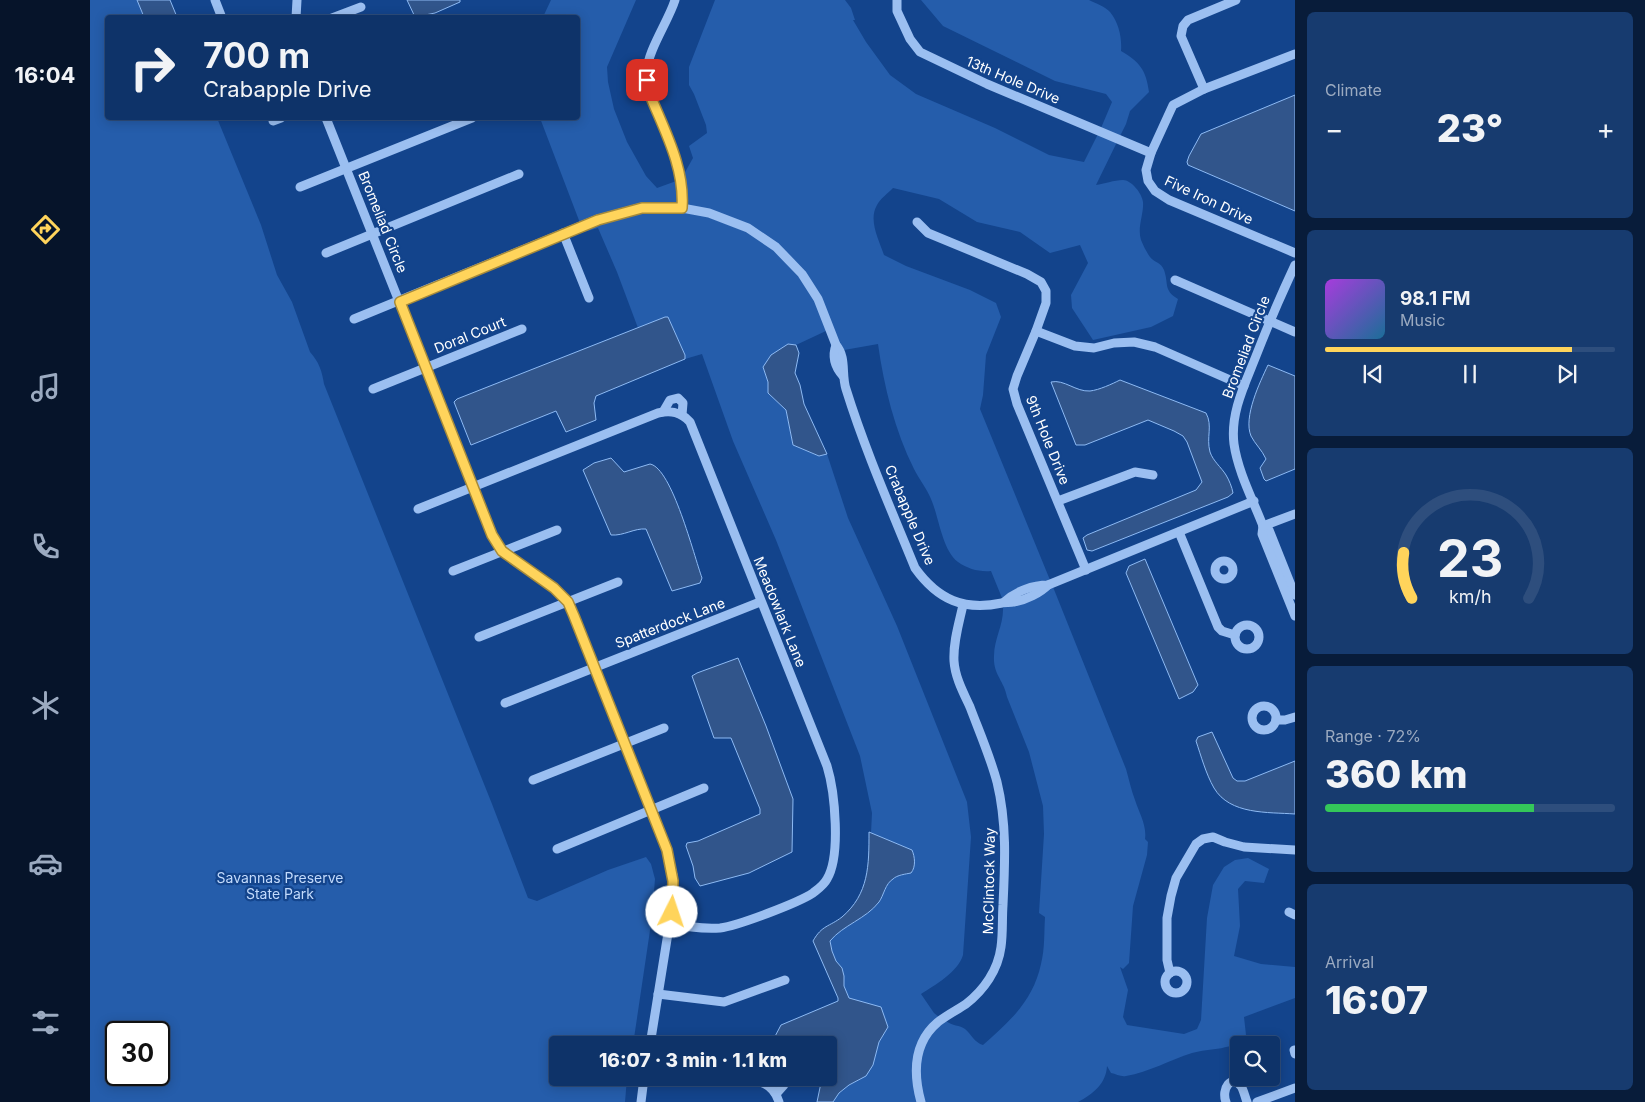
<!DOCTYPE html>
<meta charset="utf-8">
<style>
:root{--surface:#0e3369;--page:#173b6f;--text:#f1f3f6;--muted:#9baac0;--line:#2e4e7d;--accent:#ffd45b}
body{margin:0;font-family:Inter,sans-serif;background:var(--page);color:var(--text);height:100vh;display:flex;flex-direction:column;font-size:19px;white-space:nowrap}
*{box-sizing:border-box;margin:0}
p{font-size:16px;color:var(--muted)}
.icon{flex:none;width:28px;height:28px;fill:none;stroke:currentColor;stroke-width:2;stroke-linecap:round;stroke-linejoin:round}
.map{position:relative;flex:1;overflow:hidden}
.drawer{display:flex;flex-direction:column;gap:12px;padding:12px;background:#081c3a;width:350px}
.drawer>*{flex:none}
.banner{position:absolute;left:15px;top:15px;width:475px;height:105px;border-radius:5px;box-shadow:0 2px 12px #0003,0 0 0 1px var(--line);background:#0e3369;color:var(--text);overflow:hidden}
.controls{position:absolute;left:1140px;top:1036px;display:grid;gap:10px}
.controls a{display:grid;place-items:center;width:50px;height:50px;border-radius:5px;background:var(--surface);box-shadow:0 2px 12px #0003,0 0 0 1px var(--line);font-size:25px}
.speed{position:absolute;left:15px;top:1021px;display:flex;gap:10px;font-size:25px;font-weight:700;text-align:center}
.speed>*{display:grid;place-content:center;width:65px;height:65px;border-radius:50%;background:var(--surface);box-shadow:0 2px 12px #0003,0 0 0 1px var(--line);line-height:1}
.speed .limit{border:2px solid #111;border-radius:8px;background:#fff;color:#111}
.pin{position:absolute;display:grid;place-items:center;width:42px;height:42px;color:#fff;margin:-21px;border-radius:10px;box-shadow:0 2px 8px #0006}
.me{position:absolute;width:55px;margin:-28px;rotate:4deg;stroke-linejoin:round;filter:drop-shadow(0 0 4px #0008)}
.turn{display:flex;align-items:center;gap:18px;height:105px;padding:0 15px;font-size:22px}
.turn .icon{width:65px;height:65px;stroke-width:2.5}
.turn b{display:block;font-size:35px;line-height:42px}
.big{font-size:38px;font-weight:800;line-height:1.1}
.drawer .card{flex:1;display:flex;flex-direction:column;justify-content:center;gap:8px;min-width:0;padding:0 18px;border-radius:8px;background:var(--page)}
.drawer .dial{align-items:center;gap:0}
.dial svg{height:130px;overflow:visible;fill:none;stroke:var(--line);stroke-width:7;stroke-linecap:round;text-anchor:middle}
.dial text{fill:var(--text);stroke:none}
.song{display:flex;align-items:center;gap:15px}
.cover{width:60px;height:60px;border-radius:8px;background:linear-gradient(135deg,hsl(280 70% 55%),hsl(200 70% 35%))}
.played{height:5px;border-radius:2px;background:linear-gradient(90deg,var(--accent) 85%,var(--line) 85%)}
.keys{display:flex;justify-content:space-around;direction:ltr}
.heat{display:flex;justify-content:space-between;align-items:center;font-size:28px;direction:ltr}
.charge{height:8px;border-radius:4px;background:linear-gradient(90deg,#34c759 72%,var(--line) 0)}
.trip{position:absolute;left:459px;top:1036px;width:288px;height:50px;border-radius:5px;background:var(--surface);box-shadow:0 2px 12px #0003,0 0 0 1px var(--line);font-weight:800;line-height:50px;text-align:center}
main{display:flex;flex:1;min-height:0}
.dock{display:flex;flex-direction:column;width:90px;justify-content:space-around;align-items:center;background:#06142a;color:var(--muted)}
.dock .icon{width:35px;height:35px}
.dock .active{color:var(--accent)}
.dock b{font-size:22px;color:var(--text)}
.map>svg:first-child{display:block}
.green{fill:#255dab;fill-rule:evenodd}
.water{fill:#31558b;stroke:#8dbaf4}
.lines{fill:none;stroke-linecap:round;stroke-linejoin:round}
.minor{stroke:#9bbff1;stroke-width:9}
.route-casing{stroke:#a68a3b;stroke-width:12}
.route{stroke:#ffd45b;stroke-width:9}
.labels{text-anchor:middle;stroke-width:4.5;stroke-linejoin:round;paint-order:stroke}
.street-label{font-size:14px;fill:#fff;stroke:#13448c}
.park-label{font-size:14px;fill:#c2dafc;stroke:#13448c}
</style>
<main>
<nav class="dock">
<b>16:04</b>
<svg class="icon active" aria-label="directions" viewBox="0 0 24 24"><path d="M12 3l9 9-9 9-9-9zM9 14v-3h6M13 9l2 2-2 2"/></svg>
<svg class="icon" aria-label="music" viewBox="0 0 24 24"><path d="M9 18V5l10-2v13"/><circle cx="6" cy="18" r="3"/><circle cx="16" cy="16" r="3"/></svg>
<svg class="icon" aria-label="phone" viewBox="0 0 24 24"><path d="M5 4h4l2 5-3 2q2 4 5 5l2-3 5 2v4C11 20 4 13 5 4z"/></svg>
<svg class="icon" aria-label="climate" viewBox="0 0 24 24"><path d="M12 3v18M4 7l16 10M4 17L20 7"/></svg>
<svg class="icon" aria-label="car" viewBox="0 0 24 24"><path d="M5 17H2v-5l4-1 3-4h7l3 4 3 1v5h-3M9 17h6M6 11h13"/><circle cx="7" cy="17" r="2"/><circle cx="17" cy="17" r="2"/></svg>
<svg class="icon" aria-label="filters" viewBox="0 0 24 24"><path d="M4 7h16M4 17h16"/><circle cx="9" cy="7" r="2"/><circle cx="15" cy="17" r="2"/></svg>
</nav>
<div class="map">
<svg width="1205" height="1102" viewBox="0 0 1205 1102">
<rect width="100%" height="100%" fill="#13448c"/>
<g class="green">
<path d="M0,0h47l7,17 -36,1v100h109l44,107 16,50 15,27 18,50c9,10 12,19 14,32l168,420 36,94 9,3 71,-31 38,-13 5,7 4,15 -3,38 -19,128h-75v33h69l-2,24h-535zM26,1032h43v43h-43z"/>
<polygon points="461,0 546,0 517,67 518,82 524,109 537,142 556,176 567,188 589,180 589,204 490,223 450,118 488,118 488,18 453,17"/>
<path d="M625,0h130l6,8 4,12h-2l13,22 24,33 26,19 79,34 54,27 35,7 14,-28 19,8 -21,43c8,-1 18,-5 27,-5 8,0 19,13 20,22 1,12 -6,25 -2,38 2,5 6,13 9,17 5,6 11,5 14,13 5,14 -1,20 14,29l-5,17 -22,11 -58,13 -21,-32 -1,-13 17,-32 -8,-18 -30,8 -30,-21 -43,-10 -38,-23 -46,-11c-5,5 -13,11 -16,17 -9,15 2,35 7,50l22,11 64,24 26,13 5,14 -15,38 -3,40 -3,14 70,171 -14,2 -26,10 -8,6 -11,-27c-12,1 -23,-2 -33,-9 -16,-12 -19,-45 -27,-63 -4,-10 -12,-20 -17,-30 -19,-38 -30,-82 -36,-125l-34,6 -5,-7 -18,-46 -43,-52 -92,-40 1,-13 -3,-18 9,-16 -4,-12 18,-13 -1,-8 -12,-31 -5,-9v-18z"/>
<path d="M831,0h168c6,3 17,7 21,12 9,11 12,26 11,39 19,11 25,19 28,41l-19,19 -4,13 -6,12 -19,-8 11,-26 -6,-8 -51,-13 -112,-55z"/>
<path d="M552,211h40l26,6 39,15 27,18 25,27 16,23 13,30 -32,15 -8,-1 -25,23 5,15v11l18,17 7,35 25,11 9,-2 21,64 49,108 70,176 4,35 -8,118c-5,17 -28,30 -42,39l13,19 5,4c-5,6 -13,13 -18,20 -12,20 -9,43 -4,65h-84l6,-9 10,-8 12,-6 12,-14 6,-23 9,-15 -39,-29 -5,-12v-10l-2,-8 -6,-7 -4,-10 -2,-10c13,-16 36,-22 49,-39 5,-7 6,-18 14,-23 5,-4 13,-5 18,-6 5,-7 4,-16 1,-23l-41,-17 1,-20 -12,-57 -84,-216 -43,-99 -31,-87 -17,5v-4l-17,-38 -30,11 -21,-56 -19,-44 -14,4 -1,-2 16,-7z"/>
<path d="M963,587l73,182c3,10 5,21 9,31 4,13 12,25 10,39l3,3 -1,13 -14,51 -4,57 -6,6 -3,-2 8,23 -5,27 4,8 57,9 13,-5 4,-9 6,-102 6,-33 11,-18 11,-7 13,-2 21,11 -5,14 -19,-2 -7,8 2,37 -6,30 27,8 34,3v31l-51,19 2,18c-11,16 -37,13 -54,18 -22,7 -43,19 -66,23 -5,1 -10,-2 -15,-3l-4,-7c-1,18 -14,28 -29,36h-154c-8,-32 -6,-60 22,-81 6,5 14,4 19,8 6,5 10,14 18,16 27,-24 50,-44 58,-81 4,-16 3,-31 4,-47l-6,-4 5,-79 -1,-28 -14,-54 -22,-55c-3,-17 -14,-22 -13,-41 0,-18 10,-31 9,-50z"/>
</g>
<g class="water">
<polygon points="47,0 80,0 87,17 54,17"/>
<polygon points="317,0 370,0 370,2 345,13 325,17"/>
<polygon points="1205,95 1205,211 1098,165 1097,162 1099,156 1111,134"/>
<polygon points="575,317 578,317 595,355 595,359 506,396 504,403 506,420 476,432 466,411 381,445 364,402 367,399"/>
<polygon points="698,344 706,345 709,353 705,373 710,385 714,404 737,454 729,456 703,445 696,410 678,393 678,382 673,367 681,355"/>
<path d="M1178,365l27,11v93l-29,12 -2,-2 -4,-11 6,-9c-4,-9 -11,-15 -15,-23 -8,-19 9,-54 17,-71z"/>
<path d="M1030,380l86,33c7,13 0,24 4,39 3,9 11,15 16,23 3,5 6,12 7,18l-5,4 -136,54 -5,-1 -4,-12 4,-3 109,-45 6,-8 -15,-40 -4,-6 -9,-5 -26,-11 -63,25h-9l-25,-63c13,-3 25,10 39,9 9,-1 22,-7 30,-11z"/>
<path d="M521,458l13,14 26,-8c22,4 44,92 52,114l-2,5 -28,8 -26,-62c-12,-1 -22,7 -35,6l-28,-65 11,-7z"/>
<polygon points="1055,559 1108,685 1103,692 1089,699 1036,573 1039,566"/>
<polygon points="648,658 676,726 703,799 702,852 659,873 610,886 605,878 603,866 596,846 597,843 608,841 670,814 670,809 641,738 624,738 602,676 607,673"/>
<path d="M1122,732l21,46 4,3h8l50,-20v53c-27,-2 -65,1 -81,-26 -8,-14 -13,-32 -18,-47l2,-4z"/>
<path d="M779,832l43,18c3,7 4,17 -1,23 -5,1 -14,2 -18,6 -8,5 -9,16 -14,23 -13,17 -36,23 -49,39l2,10 4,10 6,7 2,8v10l5,12 32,9 7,20 -9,15 -6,23 -7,11 -17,9 -10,8 -6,9h-16l5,-24h6v-33h-55l-1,-3 9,-17 57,-24v-3l-25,-57c9,-16 16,-14 29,-24 27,-23 27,-52 27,-85z"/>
</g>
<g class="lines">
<g class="minor">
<polyline points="125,0 132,18"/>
<path d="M585,0c-6,20 -28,52 -28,71 -1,18 6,32 13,48 12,31 25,55 22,89"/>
<polyline points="807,0 807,11 820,39 830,52 897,84 1061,153"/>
<polyline points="206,18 207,0"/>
<polyline points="242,18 271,7"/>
<polyline points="1205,54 1114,89 1083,105 1061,153 1056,170 1058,181 1065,191 1079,200 1205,253"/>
<polyline points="1114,89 1091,36 1093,26 1098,20 1146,0"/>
<polyline points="236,118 402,535 412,551 464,587 478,602 577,850 583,875 583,902 560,1045"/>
<polyline points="183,121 191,118"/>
<polyline points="210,187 382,118"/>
<polyline points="827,222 838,233 937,274 951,282 956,291 956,303 946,331 927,376 923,389 927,404 996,570"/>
<polyline points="473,233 499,298"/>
<polyline points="236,253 429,174"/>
<path d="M1205,265c-14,30 -27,60 -39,91 -11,28 -26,57 -22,88 4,28 19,56 29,82l6,4 26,65"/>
<polyline points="1085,280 1205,332"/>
<path d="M264,319l244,-100 44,-12 40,1 27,5 39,15 28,19 26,27 16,25 18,46c11,13 5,29 10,44 19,61 45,120 69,179 23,32 49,43 87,35 4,-1 8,0 12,-1 12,-2 26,-9 34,-17"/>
<polyline points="946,331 985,346 1004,348 1024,343 1044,342 1065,347 1154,386"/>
<path d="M746,345c-4,11 -1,22 7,31"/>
<polyline points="283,389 432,329"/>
<polyline points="573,412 580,400 588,398 593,403 592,415"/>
<polyline points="968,501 1045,472 1063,475"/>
<path d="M328,509l240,-96c13,-3 23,-1 32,9l137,344c8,26 14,90 0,113 -3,6 -9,10 -14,14 -15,10 -76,33 -93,35 -17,1 -33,-1 -50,-5"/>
<polyline points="1173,526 1172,534 1205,616"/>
<polyline points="1173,526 1205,514"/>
<polyline points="1089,532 1128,627 1132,631 1145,635"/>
<circle cx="1134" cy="570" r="9"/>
<polyline points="363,571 467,530"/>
<path d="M914,602c12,-11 29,-17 44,-17l206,-84"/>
<circle cx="1157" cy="637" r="12"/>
<polyline points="389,637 528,582"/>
<polyline points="415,703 670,602"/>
<circle cx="1174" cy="718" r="12"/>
<polyline points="1186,720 1195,720 1205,717"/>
<polyline points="443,780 574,728"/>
<polyline points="467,849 614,788"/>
<polyline points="1199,912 1205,915"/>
<circle cx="1086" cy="982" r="11"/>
<polyline points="1080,973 1077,960 1077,918 1081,896 1086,878 1106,844 1113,839 1123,837 1135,842 1154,847 1205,850"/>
<polyline points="568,994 634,1002 695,980"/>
<polyline points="1204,1050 1205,1054"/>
<path d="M644,1078c20,3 38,1 45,24"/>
<polyline points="686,1094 694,1085 691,1078"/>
<polyline points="551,1102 554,1078"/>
<path d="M831,1102c-8,-29 -8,-59 17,-80 9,-7 19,-12 28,-18 18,-14 32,-34 35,-57 2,-14 1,-28 2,-42 2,-42 4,-82 -6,-123 -7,-26 -18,-51 -27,-75 -7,-15 -15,-30 -16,-46 -1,-19 5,-38 9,-56"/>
<path d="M1136,1102c-5,-13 5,-28 15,-16 3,5 4,11 6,16"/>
<polyline points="1167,1102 1205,1088"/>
</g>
</g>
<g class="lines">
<g class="route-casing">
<path id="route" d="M557,80l1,10c15,38 37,76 34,118h-40l-44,12 -198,82 92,233 10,16 52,37 14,14 6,14 93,234 6,31 -1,31"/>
</g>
<use href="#route" class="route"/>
</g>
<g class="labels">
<g class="street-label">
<text transform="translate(923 80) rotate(23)" y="5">13th Hole Drive</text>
<text transform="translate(1119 200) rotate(25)" y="5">Five Iron Drive</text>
<text transform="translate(293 222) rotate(68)" y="5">Bromeliad Circle</text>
<text transform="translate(380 335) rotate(-22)" y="5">Doral Court</text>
<text transform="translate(1156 347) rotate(-69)" y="5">Bromeliad Circle</text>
<text transform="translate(958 440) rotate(68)" y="5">9th Hole Drive</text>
<text transform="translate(820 515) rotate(67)" y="5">Crabapple Drive</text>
<text transform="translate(690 612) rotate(68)" y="5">Meadowlark Lane</text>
<text transform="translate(580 623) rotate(-21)" y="5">Spatterdock Lane</text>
<text transform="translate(899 881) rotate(-89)" y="5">McClintock Way</text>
</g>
<g class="park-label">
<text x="190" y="883">Savannas Preserve<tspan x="190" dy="16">State Park</tspan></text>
</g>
</g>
</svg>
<div class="controls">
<a><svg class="icon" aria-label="search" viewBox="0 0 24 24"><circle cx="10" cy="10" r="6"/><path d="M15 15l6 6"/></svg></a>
</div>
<div class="speed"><div class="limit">30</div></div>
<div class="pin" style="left:557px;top:80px;background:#d93025"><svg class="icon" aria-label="arrive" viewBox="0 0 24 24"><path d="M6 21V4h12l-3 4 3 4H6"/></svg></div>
<svg class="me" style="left:582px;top:912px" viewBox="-20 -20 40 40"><circle r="19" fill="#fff"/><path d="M0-13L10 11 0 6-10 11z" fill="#ffd45b"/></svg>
<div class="trip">16:07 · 3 min · 1.1 km</div>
<div class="banner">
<div class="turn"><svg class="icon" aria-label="right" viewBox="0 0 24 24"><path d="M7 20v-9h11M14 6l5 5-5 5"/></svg><div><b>700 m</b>Crabapple Drive</div></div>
</div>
</div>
<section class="drawer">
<div class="card"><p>Climate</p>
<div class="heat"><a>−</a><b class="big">23°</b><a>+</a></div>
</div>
<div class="card">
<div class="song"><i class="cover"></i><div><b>98.1 FM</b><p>Music</p></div></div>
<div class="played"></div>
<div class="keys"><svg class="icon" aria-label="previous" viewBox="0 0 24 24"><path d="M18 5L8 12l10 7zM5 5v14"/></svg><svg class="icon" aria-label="pause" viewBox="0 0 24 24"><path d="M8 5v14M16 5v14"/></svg><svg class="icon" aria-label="next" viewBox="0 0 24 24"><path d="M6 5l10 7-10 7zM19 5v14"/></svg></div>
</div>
<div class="card dial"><svg viewBox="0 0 100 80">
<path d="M14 69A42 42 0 1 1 86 69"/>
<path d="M14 69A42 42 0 0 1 9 41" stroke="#ffd45b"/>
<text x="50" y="56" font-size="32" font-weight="700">23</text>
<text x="50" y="72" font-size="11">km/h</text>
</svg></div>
<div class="card"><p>Range · 72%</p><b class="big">360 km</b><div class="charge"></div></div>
<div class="card"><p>Arrival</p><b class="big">16:07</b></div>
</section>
</main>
